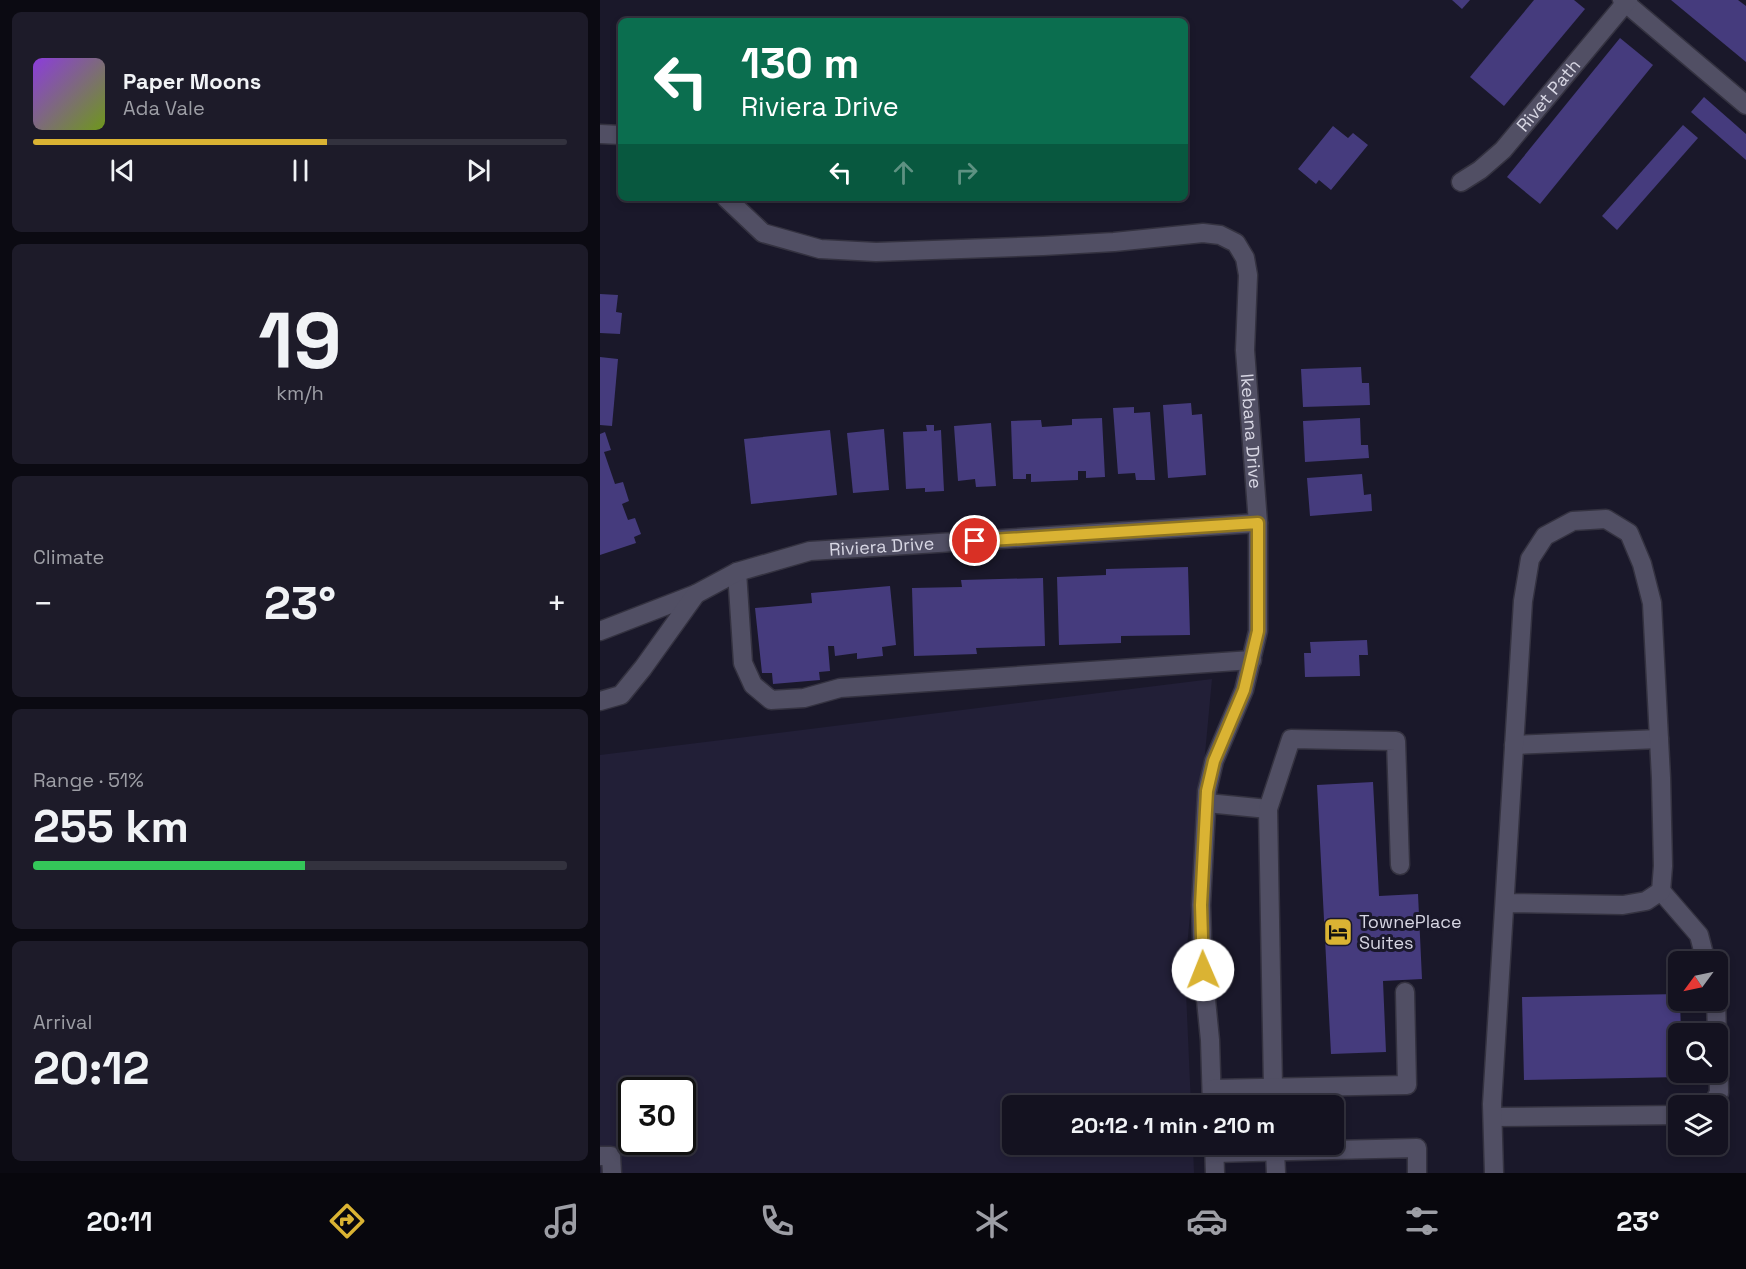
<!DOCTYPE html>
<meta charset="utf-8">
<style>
:root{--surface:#141220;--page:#1d1b29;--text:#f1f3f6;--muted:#9d9ea5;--line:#33323e;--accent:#dab333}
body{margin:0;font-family:"Space Grotesk",sans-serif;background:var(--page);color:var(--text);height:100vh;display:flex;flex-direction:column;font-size:22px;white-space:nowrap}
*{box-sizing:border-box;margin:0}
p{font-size:20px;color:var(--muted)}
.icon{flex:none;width:33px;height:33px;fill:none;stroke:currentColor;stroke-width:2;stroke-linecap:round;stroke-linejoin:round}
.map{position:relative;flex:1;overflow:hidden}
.panel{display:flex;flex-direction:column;gap:12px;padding:12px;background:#0b0a12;width:600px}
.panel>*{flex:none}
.hud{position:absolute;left:18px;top:18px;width:570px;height:183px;border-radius:9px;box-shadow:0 3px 9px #0003,0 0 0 2px var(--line);background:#0b6e4f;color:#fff;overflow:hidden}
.needle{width:39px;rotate:237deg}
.tools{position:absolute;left:1068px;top:951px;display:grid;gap:12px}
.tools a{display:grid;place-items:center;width:60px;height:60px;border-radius:9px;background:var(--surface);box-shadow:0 3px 9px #0003,0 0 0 2px var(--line);font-size:30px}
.speed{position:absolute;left:18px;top:1077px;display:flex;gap:12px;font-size:30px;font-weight:700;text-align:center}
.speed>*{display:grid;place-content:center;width:78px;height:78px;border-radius:50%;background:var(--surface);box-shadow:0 3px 9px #0003,0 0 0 2px var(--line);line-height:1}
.speed .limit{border:3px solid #111;border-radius:9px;background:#fff;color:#111}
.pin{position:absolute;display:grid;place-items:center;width:51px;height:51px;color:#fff;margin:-26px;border:3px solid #fff;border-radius:50%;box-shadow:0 2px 6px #0007}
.me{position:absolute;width:66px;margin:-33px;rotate:359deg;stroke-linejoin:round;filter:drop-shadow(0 0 4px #0008)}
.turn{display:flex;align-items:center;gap:21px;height:126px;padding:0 24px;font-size:27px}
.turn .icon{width:78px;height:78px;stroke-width:2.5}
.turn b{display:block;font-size:42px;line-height:51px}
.lanes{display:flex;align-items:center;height:57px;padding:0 24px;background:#0003;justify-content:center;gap:30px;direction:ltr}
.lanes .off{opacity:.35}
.big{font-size:45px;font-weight:800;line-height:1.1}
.panel .tile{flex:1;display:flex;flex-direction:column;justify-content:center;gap:9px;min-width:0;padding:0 21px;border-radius:9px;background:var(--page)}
.panel .dial{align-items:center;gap:0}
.dial b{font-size:78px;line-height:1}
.song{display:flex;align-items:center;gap:18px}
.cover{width:72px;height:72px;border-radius:9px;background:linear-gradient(135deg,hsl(270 70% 55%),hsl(80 70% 35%))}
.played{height:6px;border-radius:3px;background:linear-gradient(90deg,var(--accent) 55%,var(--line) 55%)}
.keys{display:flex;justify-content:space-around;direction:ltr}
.heat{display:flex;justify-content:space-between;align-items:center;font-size:33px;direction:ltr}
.charge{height:9px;border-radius:4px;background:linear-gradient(90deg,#34c759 51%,var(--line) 0)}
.trip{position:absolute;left:402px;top:1095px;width:342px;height:60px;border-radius:9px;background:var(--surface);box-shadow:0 3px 9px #0003,0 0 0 2px var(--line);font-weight:800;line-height:60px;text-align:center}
.tabs{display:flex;height:96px;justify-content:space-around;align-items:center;background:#08070d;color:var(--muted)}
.tabs .icon{width:42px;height:42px}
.tabs .on{color:var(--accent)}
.tabs b{font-size:27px;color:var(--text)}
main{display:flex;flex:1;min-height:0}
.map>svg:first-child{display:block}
.built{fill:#221f37;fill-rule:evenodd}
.building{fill:#453b7d}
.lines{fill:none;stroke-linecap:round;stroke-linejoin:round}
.minor-casing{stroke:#343240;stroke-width:21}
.minor{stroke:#514f64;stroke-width:18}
.route-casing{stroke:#8e7421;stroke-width:15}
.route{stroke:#dab333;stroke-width:10}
.labels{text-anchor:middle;stroke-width:6;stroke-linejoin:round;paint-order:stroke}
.street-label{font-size:18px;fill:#d7d6e3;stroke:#1a182a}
.poi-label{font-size:18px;fill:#d7d6e3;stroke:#1a182a;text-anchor:start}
</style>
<main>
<section class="panel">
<div class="tile">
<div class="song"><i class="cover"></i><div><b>Paper Moons</b><p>Ada Vale</p></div></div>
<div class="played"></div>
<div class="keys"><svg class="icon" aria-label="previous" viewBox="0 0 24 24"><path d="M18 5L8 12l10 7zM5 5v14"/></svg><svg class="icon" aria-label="pause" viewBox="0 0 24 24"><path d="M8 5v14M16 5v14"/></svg><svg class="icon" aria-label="next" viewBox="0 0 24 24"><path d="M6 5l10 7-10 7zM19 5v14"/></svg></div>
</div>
<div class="tile dial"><b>19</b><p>km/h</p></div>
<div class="tile"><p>Climate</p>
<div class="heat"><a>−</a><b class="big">23°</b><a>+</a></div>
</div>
<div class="tile"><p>Range · 51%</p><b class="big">255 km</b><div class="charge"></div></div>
<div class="tile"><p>Arrival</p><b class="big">20:12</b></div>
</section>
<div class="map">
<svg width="1146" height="1173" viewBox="0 0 1146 1173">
<rect width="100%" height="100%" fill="#1a182a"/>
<path class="built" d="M612,679l-27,290 6,136 -179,1v38l181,1 1,28h-594v-418zM32,1090h50v52h-50z"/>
<g class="building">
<polygon points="852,0 870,0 862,9"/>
<polygon points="934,0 974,0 985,9 904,106 870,77"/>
<polygon points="1071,0 1138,0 1146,6 1146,62"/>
<polygon points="1020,38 1053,65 940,204 907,177"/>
<polygon points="1104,97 1146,134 1146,160 1091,112"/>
<polygon points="1083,125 1098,138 1017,230 1002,216"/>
<polygon points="733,126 748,138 753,133 768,145 731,190 719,180 716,184 698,169"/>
<polygon points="0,294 18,295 16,312 22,313 20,334 0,333"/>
<polygon points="0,357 18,359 12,426 0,425"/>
<polygon points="761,367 762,383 769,383 770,405 703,407 701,369"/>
<polygon points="591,403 592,415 602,414 606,475 568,478 563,405"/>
<polygon points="534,407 534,413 550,412 555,480 536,480 535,473 518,474 513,408"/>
<polygon points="502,418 505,477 486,478 486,471 478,471 478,480 431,482 431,474 426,474 426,479 413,479 411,421 441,420 442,427 472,425 472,419"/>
<polygon points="760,418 761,445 768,445 769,458 705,462 703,421"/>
<polygon points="391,423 396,486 376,487 375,479 358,481 354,426"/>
<polygon points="326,425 334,425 334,431 341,430 344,491 325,492 325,488 306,489 303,432 327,431"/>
<polygon points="284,429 289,490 253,493 247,433"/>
<polygon points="230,430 237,495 151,504 144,439"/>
<polygon points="5,432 11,450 4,452 15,484 23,482 29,501 22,504 28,520 35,518 41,534 34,537 36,543 0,555 0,434"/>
<polygon points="762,474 764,495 771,494 772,511 710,516 707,478"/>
<polygon points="588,567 590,635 521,636 521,643 459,645 457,577 506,575 506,569"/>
<polygon points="443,578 445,646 376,648 377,654 314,656 312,588 362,587 361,580"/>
<polygon points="290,586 296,645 282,647 283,656 257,659 257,653 235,656 234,646 228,646 230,671 219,672 220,680 173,684 172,673 162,673 155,608 212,603 211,593"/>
<polygon points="767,640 768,655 759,655 760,676 705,677 704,653 711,653 710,642"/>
<polygon points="773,782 779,896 818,894 822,979 783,981 786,1052 731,1054 717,785"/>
<polygon points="1078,994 1078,1000 1080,1000 1081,1034 1078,1034 1078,1072 1082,1072 1082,1077 924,1080 922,997"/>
</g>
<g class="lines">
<g class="minor-casing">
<g id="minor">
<polyline points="1022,0 1146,105"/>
<polyline points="0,134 21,135"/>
<path id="s1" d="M861,182l19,-12 23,-20 125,-150"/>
<path id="s2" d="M126,198l37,35 57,16 56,3 167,-6 71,-4 89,-9 17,2 16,8 9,15 3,17 -3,75 13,173v108l-14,59 -30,71 -7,30 -6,114 2,65 7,70 2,66"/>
<polyline points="137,572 143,663 153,685 171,700 204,698 240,688 652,660"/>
<polyline points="0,631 96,594"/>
<path id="s3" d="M0,701l21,-6 22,-27 53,-74 41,-22 73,-21 448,-28"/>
<polyline points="914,745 1059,739"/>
<polyline points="607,803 668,809"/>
<polyline points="1061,891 1099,935 1106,962"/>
<polyline points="1116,1000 1117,1034"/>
<polyline points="673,1087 668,809 691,739 796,741 800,865"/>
<polyline points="612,1089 807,1085 805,992"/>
<polyline points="1111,1106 1119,1093 1118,1046"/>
<polyline points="893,1117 1078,1115"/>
<polyline points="614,1144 615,1173"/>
<polyline points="675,1151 676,1173"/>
<polyline points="614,1153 817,1148 817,1173"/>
<polyline points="0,1156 11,1156 12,1173"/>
<polyline points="894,1173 892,1104 923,601 930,559 945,536 973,521 1006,519 1029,533 1042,564 1052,603 1061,778 1063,866 1061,891 1046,901 1023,905 905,903"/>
</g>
</g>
<use href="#minor" class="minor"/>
</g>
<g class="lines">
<g class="route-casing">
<polyline id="route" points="375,541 658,523 658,631 644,690 614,761 607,791 601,905 603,970"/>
</g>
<use href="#route" class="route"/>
</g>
<defs>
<g id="hotel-square" transform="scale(1.5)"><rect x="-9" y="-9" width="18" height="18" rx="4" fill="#dab333" stroke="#1a182a"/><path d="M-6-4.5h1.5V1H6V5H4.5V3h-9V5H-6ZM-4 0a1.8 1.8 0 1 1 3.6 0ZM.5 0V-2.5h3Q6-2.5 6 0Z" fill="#111"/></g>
</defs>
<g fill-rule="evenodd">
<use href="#hotel-square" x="738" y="932"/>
</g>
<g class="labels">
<g class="street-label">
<text dy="6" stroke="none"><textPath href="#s1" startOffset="124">Rivet Path</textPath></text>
<text dy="6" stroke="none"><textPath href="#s2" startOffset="720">Ikebana Drive</textPath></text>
<text dy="6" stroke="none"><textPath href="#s3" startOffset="342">Riviera Drive</textPath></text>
</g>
<g class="poi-label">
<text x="759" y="928">TownePlace<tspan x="759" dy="21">Suites</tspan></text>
</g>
</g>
</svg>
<div class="tools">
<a><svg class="needle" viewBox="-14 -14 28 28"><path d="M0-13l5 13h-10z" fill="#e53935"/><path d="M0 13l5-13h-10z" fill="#9d9ea5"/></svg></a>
<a><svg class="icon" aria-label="search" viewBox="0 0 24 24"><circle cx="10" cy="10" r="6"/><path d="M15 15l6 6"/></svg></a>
<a><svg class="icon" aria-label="layers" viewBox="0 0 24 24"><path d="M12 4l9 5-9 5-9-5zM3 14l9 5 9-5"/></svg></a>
</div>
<div class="speed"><div class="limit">30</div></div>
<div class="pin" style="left:375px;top:541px;background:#d93025"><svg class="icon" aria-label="arrive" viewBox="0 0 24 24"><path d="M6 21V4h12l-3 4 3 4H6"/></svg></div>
<svg class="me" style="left:603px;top:970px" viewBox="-20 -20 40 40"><circle r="19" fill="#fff"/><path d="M0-13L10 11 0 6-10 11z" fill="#dab333"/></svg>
<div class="trip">20:12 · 1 min · 210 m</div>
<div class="hud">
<div class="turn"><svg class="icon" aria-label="left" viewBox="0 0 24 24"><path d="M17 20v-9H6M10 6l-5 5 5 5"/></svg><div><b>130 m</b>Riviera Drive</div></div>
<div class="lanes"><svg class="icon" aria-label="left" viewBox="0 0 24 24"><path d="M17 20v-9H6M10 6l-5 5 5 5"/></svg><svg class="icon off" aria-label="ahead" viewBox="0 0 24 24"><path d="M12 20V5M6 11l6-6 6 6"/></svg><svg class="icon off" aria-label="right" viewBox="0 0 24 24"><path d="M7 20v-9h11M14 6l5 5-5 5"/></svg></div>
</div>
</div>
</main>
<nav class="tabs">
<b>20:11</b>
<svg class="icon on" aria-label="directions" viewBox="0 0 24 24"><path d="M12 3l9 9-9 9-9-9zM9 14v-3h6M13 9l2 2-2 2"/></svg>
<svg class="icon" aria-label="music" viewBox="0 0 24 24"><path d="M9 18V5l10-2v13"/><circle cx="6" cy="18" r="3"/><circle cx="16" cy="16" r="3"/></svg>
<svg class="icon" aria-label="phone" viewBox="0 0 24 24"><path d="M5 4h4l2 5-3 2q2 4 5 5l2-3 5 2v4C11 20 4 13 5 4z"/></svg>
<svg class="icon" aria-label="climate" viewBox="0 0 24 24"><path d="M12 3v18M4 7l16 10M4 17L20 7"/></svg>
<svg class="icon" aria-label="car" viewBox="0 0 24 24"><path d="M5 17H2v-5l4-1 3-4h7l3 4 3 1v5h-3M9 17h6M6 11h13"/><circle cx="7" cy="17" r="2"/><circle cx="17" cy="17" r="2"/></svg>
<svg class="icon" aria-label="filters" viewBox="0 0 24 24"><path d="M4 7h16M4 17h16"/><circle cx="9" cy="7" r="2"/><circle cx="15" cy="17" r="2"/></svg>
<b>23°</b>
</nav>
